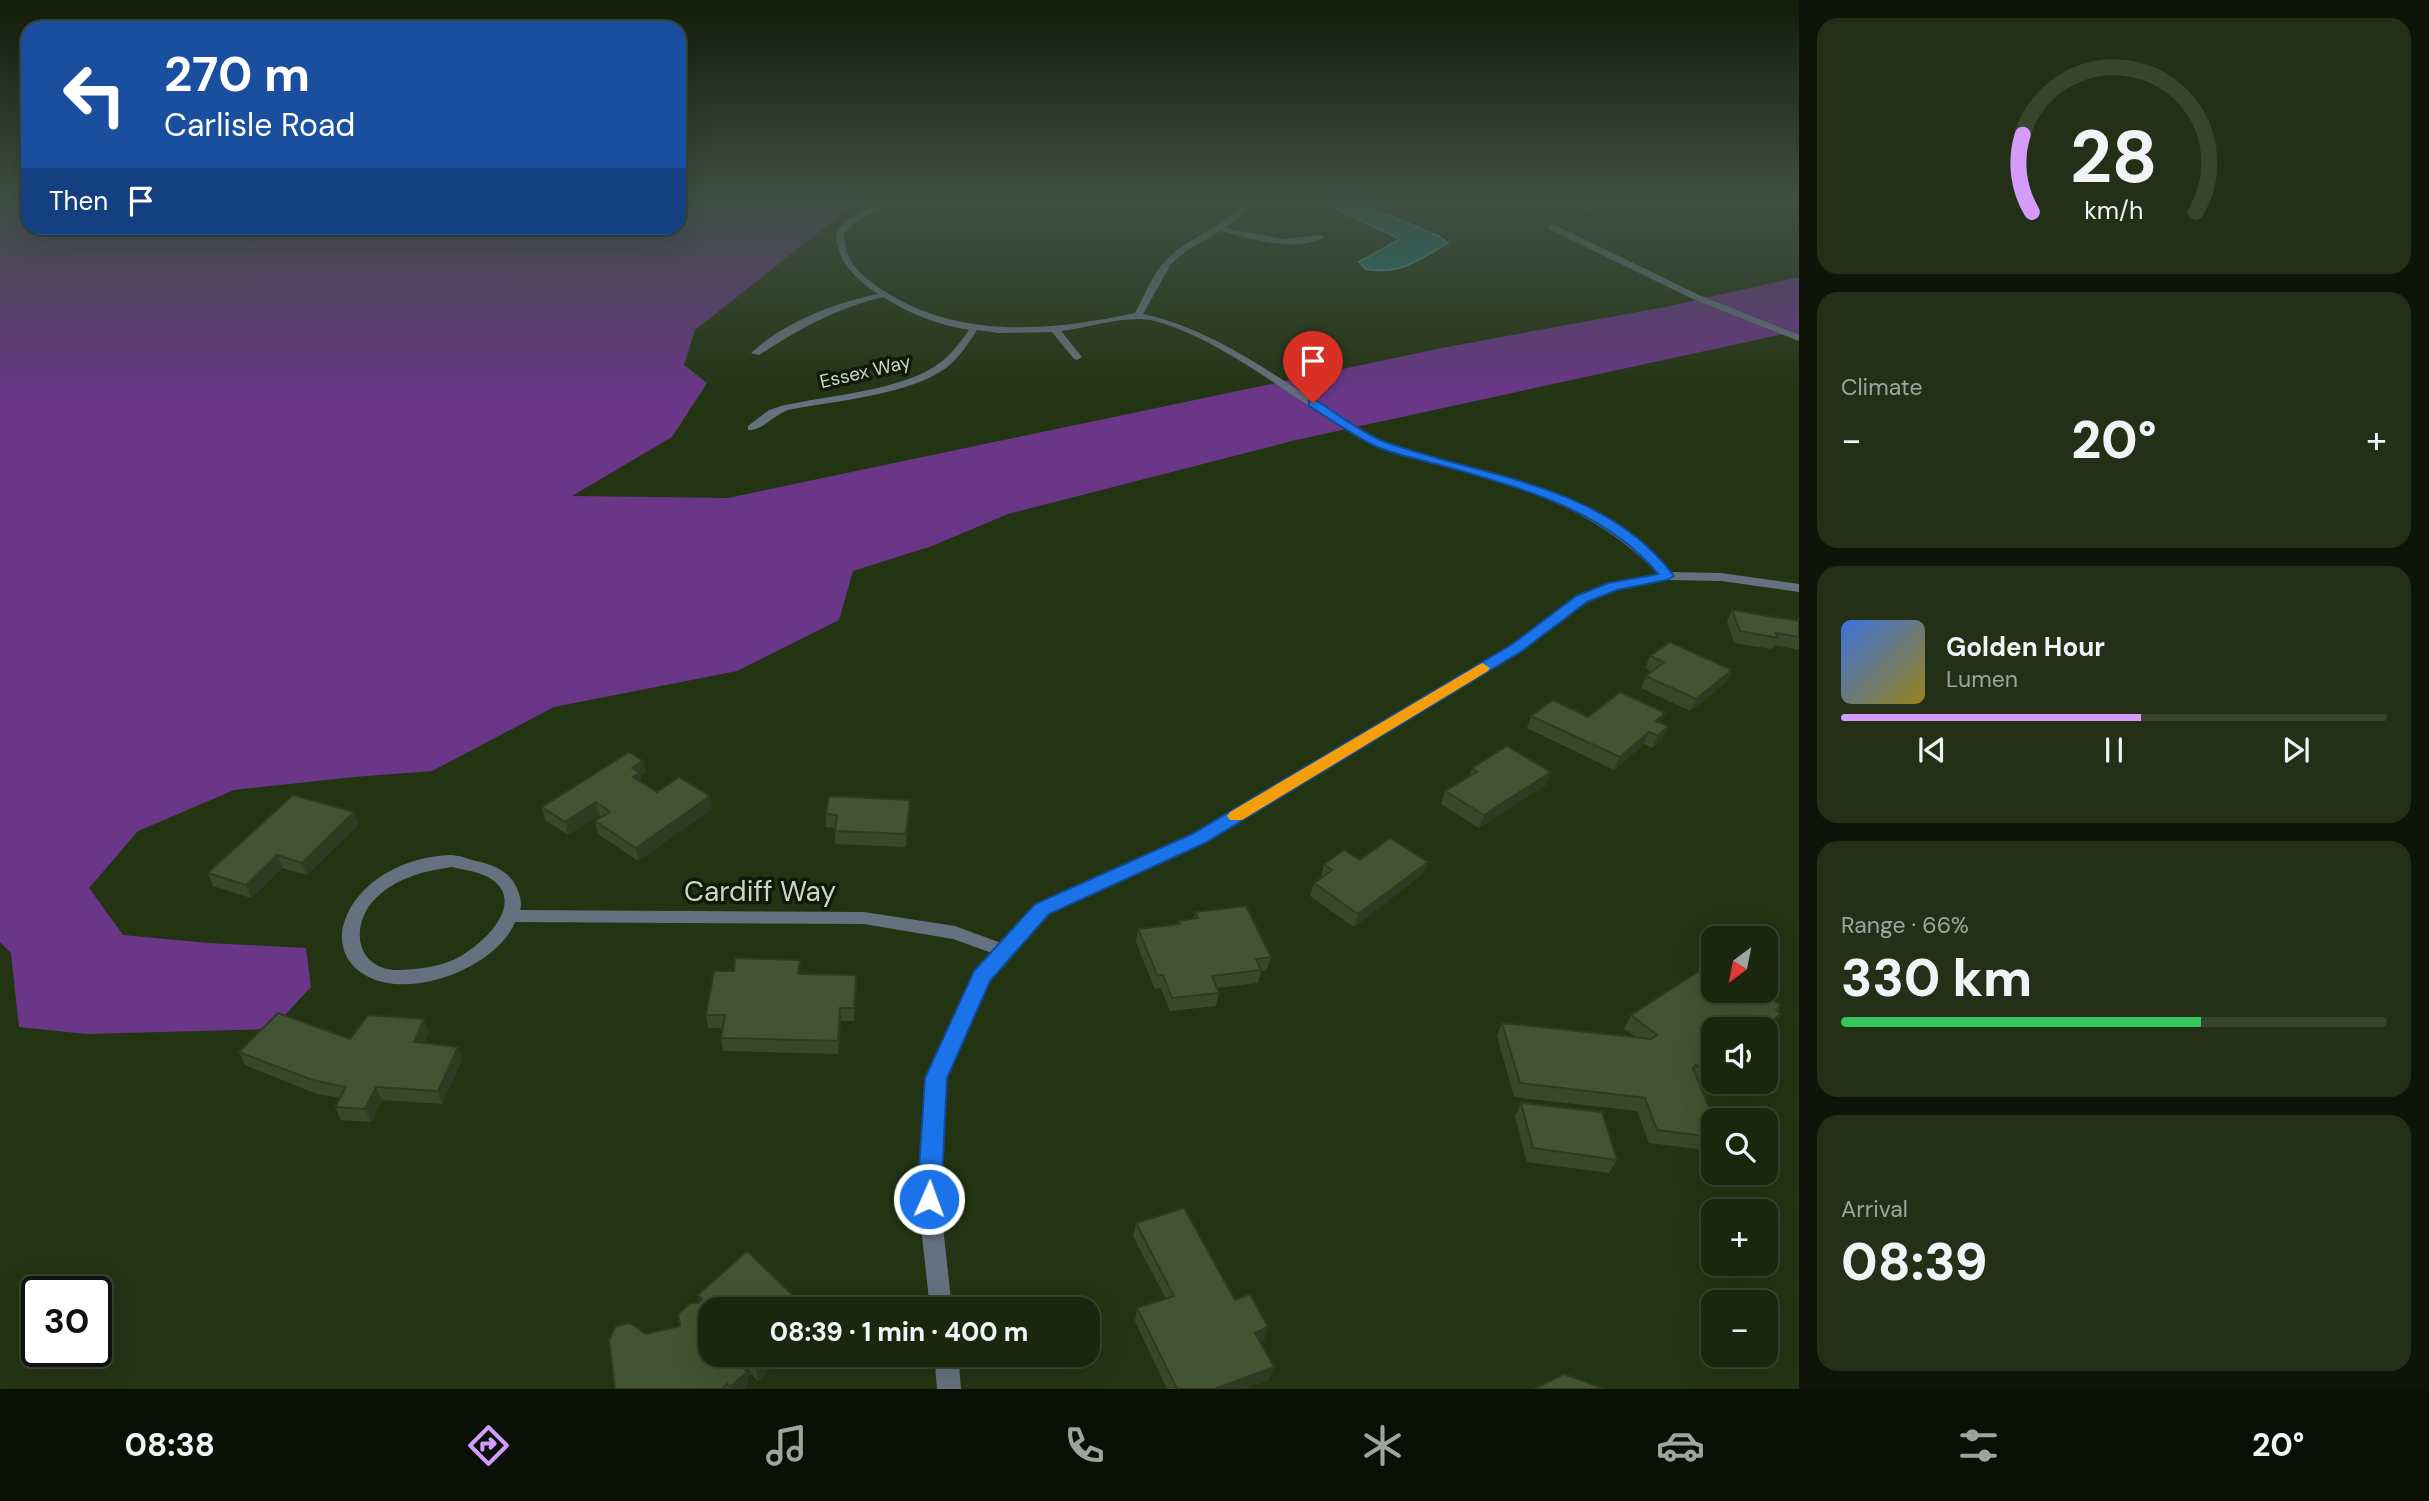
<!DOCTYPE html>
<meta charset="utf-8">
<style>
:root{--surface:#1a270e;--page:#232f17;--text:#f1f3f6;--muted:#9fa59e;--line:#38442e;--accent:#d59bfa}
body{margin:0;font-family:"DM Sans",sans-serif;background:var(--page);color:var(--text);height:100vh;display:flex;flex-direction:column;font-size:26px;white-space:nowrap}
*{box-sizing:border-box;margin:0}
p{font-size:23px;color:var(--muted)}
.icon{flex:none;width:38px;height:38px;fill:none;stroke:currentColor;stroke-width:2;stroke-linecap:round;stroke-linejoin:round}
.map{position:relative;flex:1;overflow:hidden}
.side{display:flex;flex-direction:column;gap:18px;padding:18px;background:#0e1508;width:630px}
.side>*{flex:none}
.banner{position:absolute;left:21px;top:21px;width:665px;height:214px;border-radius:21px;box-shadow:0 7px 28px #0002,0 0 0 2px var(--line);background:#1a4fa0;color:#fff;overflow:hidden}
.needle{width:46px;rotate:212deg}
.tools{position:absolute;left:1701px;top:926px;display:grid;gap:14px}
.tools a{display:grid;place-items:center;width:77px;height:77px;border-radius:14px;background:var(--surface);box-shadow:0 7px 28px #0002,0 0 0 2px var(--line);font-size:35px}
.speed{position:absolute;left:21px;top:1276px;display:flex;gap:14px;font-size:35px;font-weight:700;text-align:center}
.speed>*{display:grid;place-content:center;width:91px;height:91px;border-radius:50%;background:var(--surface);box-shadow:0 7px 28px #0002,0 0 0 2px var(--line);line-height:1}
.speed .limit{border:4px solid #111;border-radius:10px;background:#fff;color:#111}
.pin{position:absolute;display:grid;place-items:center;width:60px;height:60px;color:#fff;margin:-72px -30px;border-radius:50% 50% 50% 0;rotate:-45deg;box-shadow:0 0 7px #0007}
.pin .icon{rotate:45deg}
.me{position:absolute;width:77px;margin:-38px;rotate:2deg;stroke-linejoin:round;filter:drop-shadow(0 0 5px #0008)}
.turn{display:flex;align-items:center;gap:24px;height:147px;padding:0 28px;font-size:32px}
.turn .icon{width:91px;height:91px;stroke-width:2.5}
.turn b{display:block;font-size:49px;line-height:60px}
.then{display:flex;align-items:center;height:66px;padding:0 28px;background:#0003;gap:14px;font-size:26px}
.big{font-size:52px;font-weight:800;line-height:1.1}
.side .widget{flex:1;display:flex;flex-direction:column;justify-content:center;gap:10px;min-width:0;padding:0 24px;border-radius:21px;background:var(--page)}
.side .dial{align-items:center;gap:0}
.dial svg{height:182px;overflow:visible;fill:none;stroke:var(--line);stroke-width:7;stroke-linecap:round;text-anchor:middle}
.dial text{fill:var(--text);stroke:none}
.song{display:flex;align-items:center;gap:21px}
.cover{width:84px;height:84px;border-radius:10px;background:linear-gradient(135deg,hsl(220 70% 55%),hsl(50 70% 35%))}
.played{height:7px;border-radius:4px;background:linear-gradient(90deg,var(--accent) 55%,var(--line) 55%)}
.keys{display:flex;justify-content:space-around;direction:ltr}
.heat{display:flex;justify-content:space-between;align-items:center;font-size:38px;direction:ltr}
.charge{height:10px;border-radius:5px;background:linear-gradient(90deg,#34c759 66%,var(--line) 0)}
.trip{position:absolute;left:698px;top:1297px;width:402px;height:70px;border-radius:21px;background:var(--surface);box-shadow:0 7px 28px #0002,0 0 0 2px var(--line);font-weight:800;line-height:70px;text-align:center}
.dock{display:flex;height:112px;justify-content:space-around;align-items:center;background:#0a1006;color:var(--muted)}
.dock .icon{width:49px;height:49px}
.dock .selected{color:var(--accent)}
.dock b{font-size:32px;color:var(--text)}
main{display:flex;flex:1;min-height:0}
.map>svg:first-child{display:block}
.green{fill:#6a3688}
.water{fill:#1e7d7a;stroke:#529890;stroke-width:2}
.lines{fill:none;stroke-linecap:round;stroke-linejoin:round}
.minor{fill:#64717e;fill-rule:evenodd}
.wall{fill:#39482b}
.shaded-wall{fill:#2e3b23}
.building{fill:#425432;stroke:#2e3b23;stroke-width:2}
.route{fill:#1a73e8;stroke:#114b97;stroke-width:2}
.slow{fill:#f59e0b}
.labels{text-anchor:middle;stroke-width:7;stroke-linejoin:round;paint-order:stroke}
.far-street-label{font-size:19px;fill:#ccd7c4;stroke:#11190b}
.near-street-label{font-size:28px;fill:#ccd7c4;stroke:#11190b}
</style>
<main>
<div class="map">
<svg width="1799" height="1389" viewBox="0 0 1799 1389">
<rect width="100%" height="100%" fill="#233413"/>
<polygon class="green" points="0,201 28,201 28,228 679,228 679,201 851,201 852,206 695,330 684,365 707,383 672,437 572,496 728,498 1447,347 1665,307 1799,277 1799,337 1783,334 1296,440 1008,514 932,546 853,571 839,620 737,671 554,707 432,771 354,777 234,790 138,831 89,888 123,935 208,943 306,948 311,987 272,1029 86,1034 19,1027 11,953 0,942"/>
<path class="water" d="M1333,201l27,2 78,33 10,7c-30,17 -47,32 -82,26l-7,-7 41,-23 -70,-33z"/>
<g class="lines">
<g class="minor">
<path d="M885,201h9l-38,21 -12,11c0,29 17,43 40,58 77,49 166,40 251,22 10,-17 16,-38 31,-53 21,-22 51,-30 73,-51v-8h7v11l-21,16 58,11 38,-4 4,2c-31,16 -73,2 -105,-6l-31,18 -18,15 -28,50c89,19 159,86 238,126 27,14 57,18 86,26 79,20 146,47 203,106l51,1 78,11v8l-78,-11 -54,-1 -51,9 -31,13 -63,49 -317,191 -157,71 -59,67 -43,98 -6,121 12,110h-22l-12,-110 8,-121 47,-102 19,-23 -39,-14 -89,-15 -349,-2c-20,51 -132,90 -167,37 -6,-10 -8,-24 -4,-36 13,-43 64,-67 106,-68 9,0 18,4 26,6 20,4 38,13 43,33 2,7 3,10 1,16l344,2 91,14 46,17 35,-38 157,-71 319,-189 65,-49 32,-13 49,-9c-53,-56 -121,-83 -194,-103 -30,-8 -60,-12 -87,-25 -72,-35 -146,-104 -222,-125 -30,-7 -64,7 -94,10l21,26 -5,3 -3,-1 -22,-27 -53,1 -22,-3c-9,14 -18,28 -31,38 -37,27 -113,33 -158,42 -14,5 -26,21 -40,20v-4l21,-16 12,-4c47,-11 123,-15 160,-44 12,-9 20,-21 28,-32 -30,-5 -60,-16 -86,-33 -46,11 -84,32 -124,58l-8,-2c34,-31 83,-50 127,-59 -24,-16 -41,-32 -42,-62l14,-14zM452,867c16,4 37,5 48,20 19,27 -25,63 -47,73 -17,7 -33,9 -52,10 -44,2 -53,-43 -26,-71 21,-21 48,-28 77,-32z"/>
<polygon points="1549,225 1555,225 1699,295 1799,335 1799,341 1693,299 1549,229"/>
<polygon points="934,1354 958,1354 961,1389 937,1389"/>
</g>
</g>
<g class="wall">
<polygon points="1558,201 1697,201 1597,216"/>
<polygon points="1732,610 1797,621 1799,617 1799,650 1774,645 1772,649 1734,643 1727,621"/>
<polygon points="1650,656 1727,682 1690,711 1641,688 1646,676 1652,671 1645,668"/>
<polygon points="1665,713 1661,723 1668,726 1662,739 1652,748 1644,744 1614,770 1527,728 1531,716 1588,717"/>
<polygon points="643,761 645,773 640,776 641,782 657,792 710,796 712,809 638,861 598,834 595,821 601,817 598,815 568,835 545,820 542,807"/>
<polygon points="1472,768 1546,785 1479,828 1441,804 1445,791 1469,777"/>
<polygon points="910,800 906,847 835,844 835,828 826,827 826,814"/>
<polygon points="354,812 358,825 307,875 282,868 251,898 213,886 208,873"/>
<polygon points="1360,860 1423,874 1354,927 1310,896 1314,883 1322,877 1321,877 1324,864"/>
<polygon points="1195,912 1271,957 1267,970 1261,971 1258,983 1217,988 1219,993 1216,1006 1170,1011 1161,988 1155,989 1136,942 1138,929 1178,924 1179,921 1194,919"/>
<polygon points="801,974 856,975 854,1021 841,1021 838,1054 723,1051 721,1038 723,1028 708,1028 706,1015"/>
<polygon points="1781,1006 1778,1012 1781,1014 1773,1027 1766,1032 1766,1029 1713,1029 1713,1082 1730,1082 1712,1095 1700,1087 1713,1120 1713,1151 1649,1143 1637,1111 1514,1097 1497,1036 1502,1023 1636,1037 1624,1029 1631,1015"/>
<polygon points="429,1032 424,1043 458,1047 462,1060 442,1104 382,1100 371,1122 341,1120 335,1107 340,1098 317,1094 245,1065 239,1052"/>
<polygon points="1521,1103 1617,1160 1609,1173 1527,1162 1515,1116"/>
<polygon points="1136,1223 1268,1327 1264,1340 1260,1342 1274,1367 1269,1380 1244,1389 1167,1389 1135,1321 1137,1308 1166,1299 1133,1236"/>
<polygon points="747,1251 710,1354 785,1354 758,1381 751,1374 747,1377 748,1384 744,1389 615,1389 646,1334 680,1326 699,1301 698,1295"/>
</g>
<g class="shaded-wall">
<polygon points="1620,201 1697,201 1597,216 1600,204"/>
<polygon points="1732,670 1727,682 1690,711 1696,699"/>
<polygon points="1665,713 1660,726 1651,733 1656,721"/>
<polygon points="1668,726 1662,739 1652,748 1658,736"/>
<polygon points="1649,732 1644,744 1614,770 1620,757"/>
<polygon points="643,761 645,773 640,776 642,785 635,789 632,768"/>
<polygon points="1551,772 1546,785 1479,828 1484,815"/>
<polygon points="710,796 712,809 638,861 636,848"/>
<polygon points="910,800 910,813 906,847 906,834"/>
<polygon points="596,802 598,815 568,835 565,822"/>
<polygon points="354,812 358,825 307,875 302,863"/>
<polygon points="277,855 282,868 251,898 246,885"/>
<polygon points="1428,862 1423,874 1354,927 1358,914"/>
<polygon points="856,975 857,988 854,1021 854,1008"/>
<polygon points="840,1008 841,1021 838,1054 838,1041"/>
<polygon points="1781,1014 1773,1027 1766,1032 1766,1029 1763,1029 1766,1025"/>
<polygon points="424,1019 429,1032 418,1055 414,1042"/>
<polygon points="458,1047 462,1060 442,1104 438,1091"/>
<polygon points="1721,1082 1730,1082 1712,1095 1720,1082"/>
<polygon points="376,1087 382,1100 371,1122 365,1109"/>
<polygon points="1268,1327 1264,1340 1251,1345 1255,1333"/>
<polygon points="771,1354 785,1354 758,1381 756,1368"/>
<polygon points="749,1361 751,1374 747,1377 748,1384 744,1389 731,1389 730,1387 743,1367"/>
<polygon points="1274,1367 1269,1380 1244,1389 1214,1389"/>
</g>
<g class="building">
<polygon points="1593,201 1620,201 1600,204"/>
<polygon points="1732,610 1799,621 1799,637 1776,633 1778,638 1740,631"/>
<polygon points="1670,642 1732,670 1696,699 1646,676 1664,662 1650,656"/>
<polygon points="1620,692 1665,713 1656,721 1668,726 1658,736 1649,732 1620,757 1531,716 1553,700 1588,717"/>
<polygon points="1507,746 1551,772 1484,815 1445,791 1477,772 1472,768"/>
<polygon points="629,752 643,761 632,768 640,773 633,777 657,792 679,777 710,796 636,848 595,821 610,812 596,802 565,822 542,807"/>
<polygon points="293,795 354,812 302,863 277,855 246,885 208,873"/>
<polygon points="829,796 910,800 906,834 835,831 837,815 826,814"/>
<polygon points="1390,838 1428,862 1358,914 1314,883 1332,870 1324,864 1344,850 1360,860"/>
<polygon points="1246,906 1271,957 1256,959 1261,970 1212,976 1219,993 1172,998 1163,975 1157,975 1138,929 1180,924 1179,921 1198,918 1195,912"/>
<polygon points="735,958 800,960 798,974 856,975 854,1008 840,1008 838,1041 721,1038 725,1015 706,1015 714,971 734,971"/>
<polygon points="1713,962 1713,990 1761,990 1781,1006 1776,1010 1781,1014 1766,1025 1757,1019 1749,1025 1754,1029 1713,1029 1713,1077 1696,1065 1693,1068 1714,1120 1713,1120 1713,1137 1657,1130 1645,1098 1520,1083 1502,1023 1651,1039 1657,1035 1631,1015"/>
<polygon points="278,1013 350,1039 368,1015 424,1019 414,1042 458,1047 438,1091 376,1087 365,1109 335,1107 346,1087 312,1080 239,1052"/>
<polygon points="1521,1103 1602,1112 1617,1160 1533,1148"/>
<polygon points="1184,1208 1235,1300 1250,1294 1268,1327 1255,1333 1274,1367 1214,1389 1177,1389 1137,1308 1174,1296 1136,1223"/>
<polygon points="747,1251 807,1309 710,1309 710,1354 771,1354 756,1368 749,1361 743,1367 747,1372 730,1387 727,1384 722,1389 615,1389 609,1340 616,1326 630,1323 646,1334 680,1326 678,1314 691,1303 698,1303 702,1299 698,1295"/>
<polygon points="1564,1374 1605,1389 1534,1389"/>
</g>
<linearGradient id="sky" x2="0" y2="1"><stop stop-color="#131d0a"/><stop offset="0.51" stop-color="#3f5044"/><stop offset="1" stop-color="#3f5044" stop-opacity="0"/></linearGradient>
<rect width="1799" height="396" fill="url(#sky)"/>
<path class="route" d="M1309,401h8c21,13 45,32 68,41 99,35 222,43 289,134l-7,4 -50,10 -30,12 -65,49 -317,192 -156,71 -59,67 -43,97 -6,121 -4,8 -8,3 -9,-3 -3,-8 8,-121 49,-107 61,-67 157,-70 319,-189 65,-49 32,-13 50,-9c-54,-65 -140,-87 -218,-109 -21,-6 -47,-10 -67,-20 -22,-11 -43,-26 -64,-39z"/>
<polygon class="slow" points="1482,663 1490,668 1488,671 1242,820 1230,820 1227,816 1230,812"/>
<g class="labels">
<g class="far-street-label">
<text transform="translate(865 371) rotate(-13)" y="7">Essex Way</text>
</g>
<g class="near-street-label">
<text x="760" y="901">Cardiff Way</text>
</g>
</g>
</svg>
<div class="tools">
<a><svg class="needle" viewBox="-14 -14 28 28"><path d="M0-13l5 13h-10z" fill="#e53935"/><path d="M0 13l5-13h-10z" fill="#9fa59e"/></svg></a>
<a><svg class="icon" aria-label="sound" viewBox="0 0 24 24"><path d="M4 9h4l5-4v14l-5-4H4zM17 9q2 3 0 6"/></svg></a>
<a><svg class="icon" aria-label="search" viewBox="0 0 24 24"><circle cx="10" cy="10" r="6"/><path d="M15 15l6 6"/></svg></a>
<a>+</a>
<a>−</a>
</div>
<div class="speed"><div class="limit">30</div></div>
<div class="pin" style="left:1313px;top:403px;background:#d93025"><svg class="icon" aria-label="arrive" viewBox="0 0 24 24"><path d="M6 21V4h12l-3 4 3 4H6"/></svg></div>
<svg class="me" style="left:929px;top:1199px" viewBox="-20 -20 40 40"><circle r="17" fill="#1a73e8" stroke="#fff" stroke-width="3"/><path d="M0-11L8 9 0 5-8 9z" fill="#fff"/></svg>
<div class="trip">08:39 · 1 min · 400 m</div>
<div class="banner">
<div class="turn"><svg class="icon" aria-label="left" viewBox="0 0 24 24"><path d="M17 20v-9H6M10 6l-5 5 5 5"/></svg><div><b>270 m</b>Carlisle Road</div></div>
<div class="then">Then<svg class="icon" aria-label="arrive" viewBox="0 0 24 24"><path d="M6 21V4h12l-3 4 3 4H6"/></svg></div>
</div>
</div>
<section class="side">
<div class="widget dial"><svg viewBox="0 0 100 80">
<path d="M14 69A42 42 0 1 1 86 69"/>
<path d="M14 69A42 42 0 0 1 10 35" stroke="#d59bfa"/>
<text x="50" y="56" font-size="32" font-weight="700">28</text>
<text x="50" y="72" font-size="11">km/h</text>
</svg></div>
<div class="widget"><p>Climate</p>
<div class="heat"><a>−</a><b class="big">20°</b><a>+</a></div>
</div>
<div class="widget">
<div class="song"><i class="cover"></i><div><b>Golden Hour</b><p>Lumen</p></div></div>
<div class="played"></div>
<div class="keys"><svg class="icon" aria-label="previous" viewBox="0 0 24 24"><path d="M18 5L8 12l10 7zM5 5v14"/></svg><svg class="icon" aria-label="pause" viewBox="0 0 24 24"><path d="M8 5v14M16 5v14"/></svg><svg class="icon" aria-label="next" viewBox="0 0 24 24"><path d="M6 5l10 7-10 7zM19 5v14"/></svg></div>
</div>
<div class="widget"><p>Range · 66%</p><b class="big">330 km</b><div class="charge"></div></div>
<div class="widget"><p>Arrival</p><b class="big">08:39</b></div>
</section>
</main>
<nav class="dock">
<b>08:38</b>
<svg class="icon selected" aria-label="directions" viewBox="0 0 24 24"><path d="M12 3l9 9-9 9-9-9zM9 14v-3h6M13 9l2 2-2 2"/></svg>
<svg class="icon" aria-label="music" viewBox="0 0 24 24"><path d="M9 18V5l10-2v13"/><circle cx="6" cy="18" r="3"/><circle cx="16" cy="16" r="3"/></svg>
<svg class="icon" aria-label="phone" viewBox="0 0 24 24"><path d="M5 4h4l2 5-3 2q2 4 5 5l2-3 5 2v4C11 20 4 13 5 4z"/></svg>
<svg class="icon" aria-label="climate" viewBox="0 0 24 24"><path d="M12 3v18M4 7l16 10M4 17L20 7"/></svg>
<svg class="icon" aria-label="car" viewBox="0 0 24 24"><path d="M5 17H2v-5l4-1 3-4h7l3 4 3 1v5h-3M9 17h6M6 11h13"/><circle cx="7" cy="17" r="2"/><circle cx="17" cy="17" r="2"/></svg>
<svg class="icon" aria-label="filters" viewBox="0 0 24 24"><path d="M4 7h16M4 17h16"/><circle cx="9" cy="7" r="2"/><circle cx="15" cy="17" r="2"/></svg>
<b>20°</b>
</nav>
